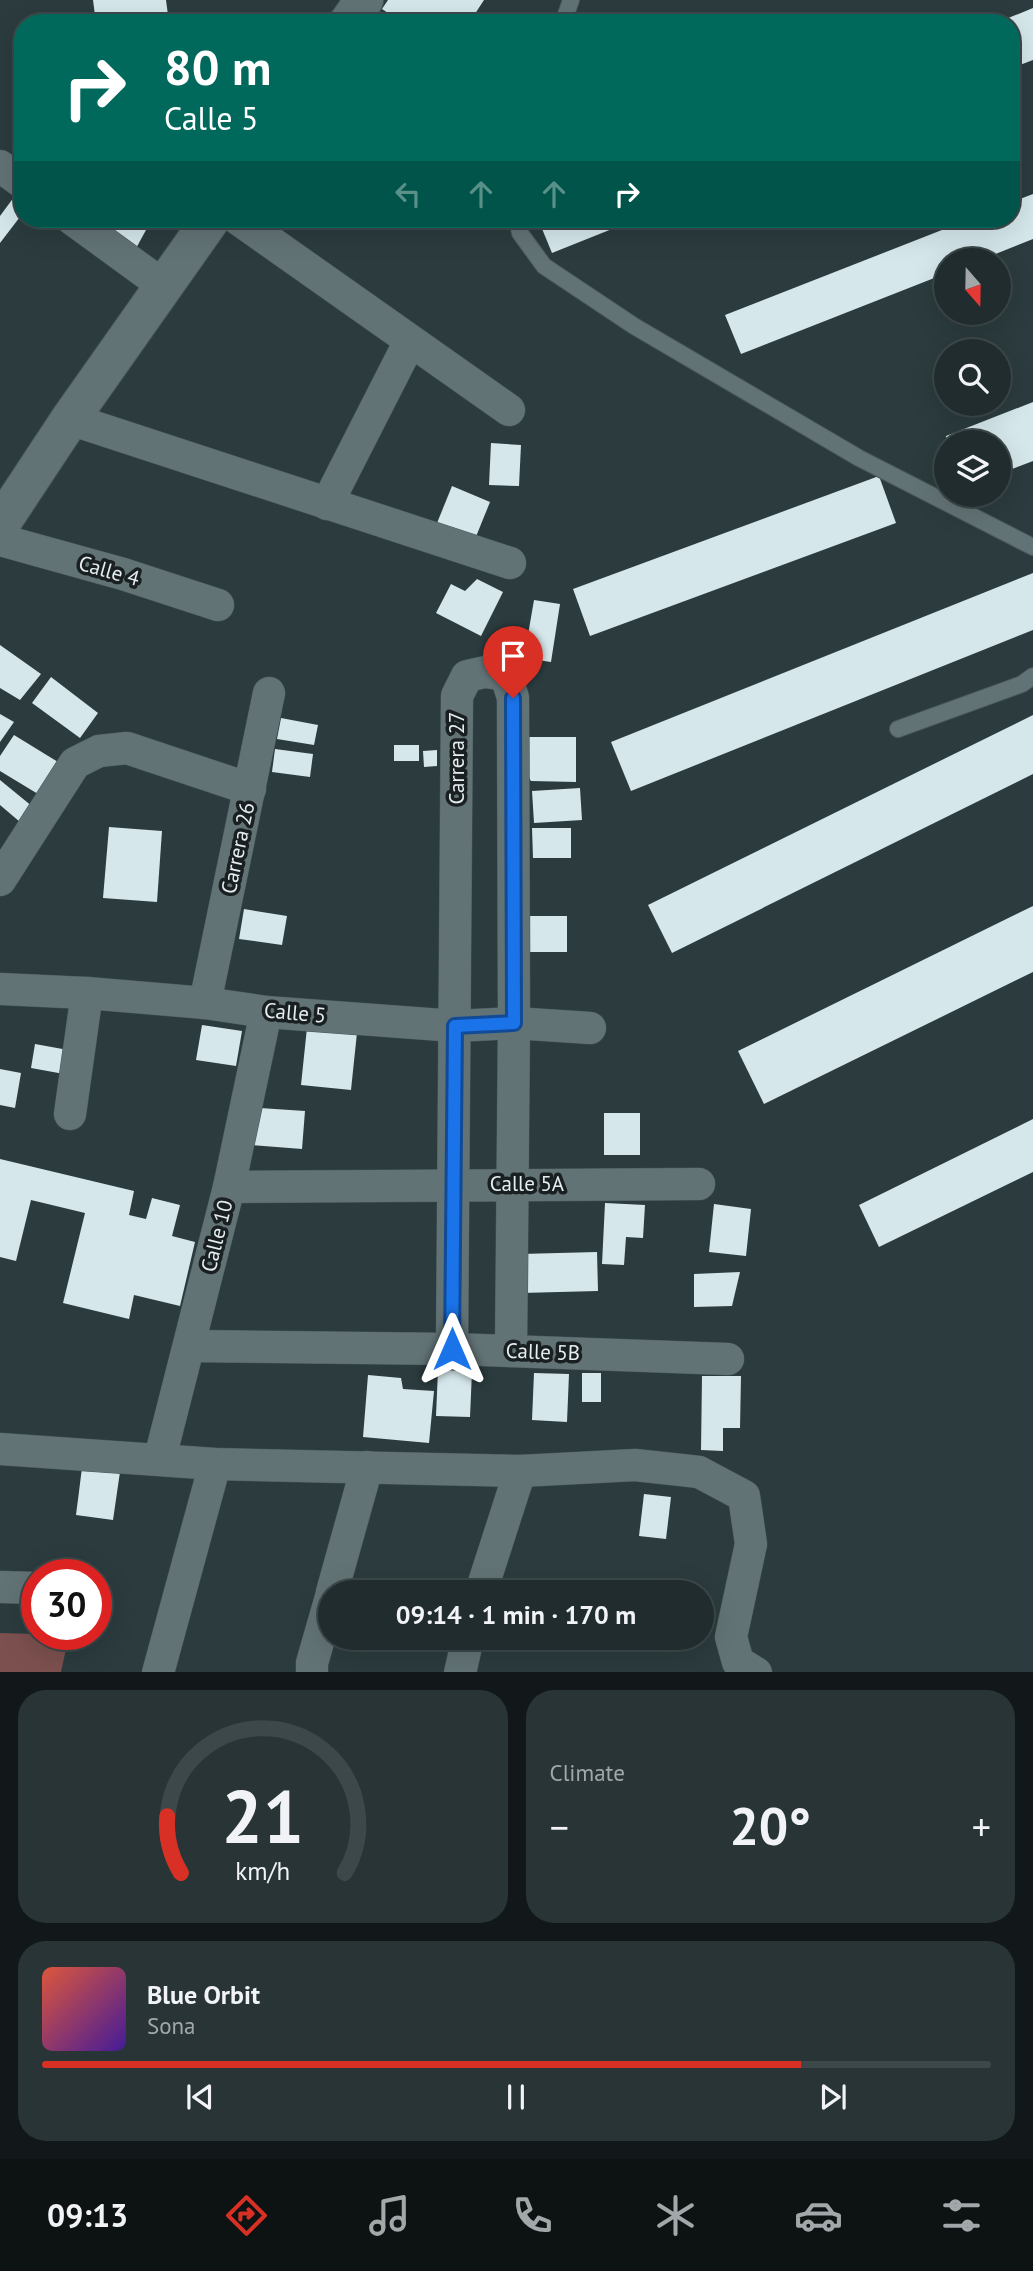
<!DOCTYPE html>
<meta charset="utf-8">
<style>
:root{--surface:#202c2e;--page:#283436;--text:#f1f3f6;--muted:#a2a7aa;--line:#3d484a;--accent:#d93025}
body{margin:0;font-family:"PT Sans",sans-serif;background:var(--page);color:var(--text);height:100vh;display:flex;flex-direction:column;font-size:26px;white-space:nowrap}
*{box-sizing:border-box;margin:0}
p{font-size:23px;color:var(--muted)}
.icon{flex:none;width:38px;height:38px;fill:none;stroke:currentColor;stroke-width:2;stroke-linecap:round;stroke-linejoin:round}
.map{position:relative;height:1672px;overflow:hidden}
.panel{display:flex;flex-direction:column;gap:18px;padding:18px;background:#121819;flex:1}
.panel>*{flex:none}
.hud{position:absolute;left:14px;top:14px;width:1006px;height:214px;border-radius:28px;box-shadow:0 7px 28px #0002,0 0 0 2px var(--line);background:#00695c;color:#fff;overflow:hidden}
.needle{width:46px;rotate:160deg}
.controls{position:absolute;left:934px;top:248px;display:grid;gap:14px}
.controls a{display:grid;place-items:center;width:77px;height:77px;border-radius:50%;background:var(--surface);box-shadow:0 7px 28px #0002,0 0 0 2px var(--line);font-size:35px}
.speed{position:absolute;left:21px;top:1559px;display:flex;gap:14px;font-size:35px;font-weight:700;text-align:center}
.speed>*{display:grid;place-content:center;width:91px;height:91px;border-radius:50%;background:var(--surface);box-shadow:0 7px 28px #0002,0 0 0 2px var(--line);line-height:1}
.speed .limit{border:10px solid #d22;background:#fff;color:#111}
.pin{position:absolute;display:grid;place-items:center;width:60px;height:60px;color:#fff;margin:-72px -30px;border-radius:50% 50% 50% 0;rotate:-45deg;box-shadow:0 0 7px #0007}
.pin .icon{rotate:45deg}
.me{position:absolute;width:77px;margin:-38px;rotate:0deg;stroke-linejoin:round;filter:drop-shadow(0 0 5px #0008)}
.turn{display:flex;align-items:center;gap:24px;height:147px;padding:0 35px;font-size:32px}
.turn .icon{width:91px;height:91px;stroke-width:2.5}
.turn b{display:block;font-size:49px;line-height:60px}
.lanes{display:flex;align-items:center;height:66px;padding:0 35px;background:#0003;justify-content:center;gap:35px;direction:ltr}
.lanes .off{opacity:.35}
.big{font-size:52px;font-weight:700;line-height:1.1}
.panel .widget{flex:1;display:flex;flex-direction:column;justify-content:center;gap:10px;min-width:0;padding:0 24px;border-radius:28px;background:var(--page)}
.panel .dial{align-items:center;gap:0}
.dial svg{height:182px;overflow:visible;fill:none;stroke:var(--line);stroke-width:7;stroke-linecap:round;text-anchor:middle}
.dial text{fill:var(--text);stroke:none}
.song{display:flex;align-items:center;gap:21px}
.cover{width:84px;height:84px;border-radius:10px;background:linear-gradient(135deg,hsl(10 70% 55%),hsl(260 70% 35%))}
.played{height:7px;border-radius:4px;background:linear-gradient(90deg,var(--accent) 80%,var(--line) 80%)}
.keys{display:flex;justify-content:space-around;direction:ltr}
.heat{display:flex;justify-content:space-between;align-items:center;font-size:38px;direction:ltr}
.panel .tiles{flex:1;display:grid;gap:18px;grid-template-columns:1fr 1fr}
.widget:last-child{grid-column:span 2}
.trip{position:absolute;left:318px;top:1580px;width:396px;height:70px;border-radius:35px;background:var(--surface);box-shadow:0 7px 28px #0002,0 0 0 2px var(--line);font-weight:700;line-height:70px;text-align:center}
.dock{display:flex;height:112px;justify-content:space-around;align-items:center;background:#0d1212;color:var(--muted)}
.dock .icon{width:49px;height:49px}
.dock .current{color:var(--accent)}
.dock b{font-size:32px;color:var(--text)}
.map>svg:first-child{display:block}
.green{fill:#7c504e}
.building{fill:#d5e7eb}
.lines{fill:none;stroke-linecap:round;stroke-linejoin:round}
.service-casing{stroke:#49575a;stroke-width:18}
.minor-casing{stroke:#49575a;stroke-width:33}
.tertiary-casing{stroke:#49575a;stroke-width:40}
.service{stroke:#627376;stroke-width:16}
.minor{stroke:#627376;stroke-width:32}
.tertiary{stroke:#627376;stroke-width:38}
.route-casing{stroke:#114b97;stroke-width:18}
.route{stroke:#1a73e8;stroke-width:12}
.labels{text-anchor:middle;stroke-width:7;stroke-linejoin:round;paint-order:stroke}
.street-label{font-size:21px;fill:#e4edef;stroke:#1a2022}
</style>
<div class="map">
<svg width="1033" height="1673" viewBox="0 0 1033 1673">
<rect width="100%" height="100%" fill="#2b3b3e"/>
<polygon class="green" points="0,1633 69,1635 61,1672 0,1672"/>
<g class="building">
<polygon points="93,0 166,0 169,23 96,23"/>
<polygon points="388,0 484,0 469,23 403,23 382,9"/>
<polygon points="1033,8 1033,60 1012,68 1012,23 996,23"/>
<polygon points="17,193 23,197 23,213 0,243 0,216"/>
<polygon points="1033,194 1033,239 978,261 947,261 947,273 741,354 725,315 970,219 1012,219 1012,202"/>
<polygon points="84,219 152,219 134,252"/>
<polygon points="538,219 637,219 552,253"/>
<polygon points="1033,402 1033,461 999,474 999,443 948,443 946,436"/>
<polygon points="491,443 521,445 519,486 489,485"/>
<polygon points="879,476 896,523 590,636 573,589"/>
<polygon points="452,486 490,502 473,544 435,528"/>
<polygon points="1033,573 1033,630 631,791 611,742"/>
<polygon points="477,579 503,592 481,636 436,613 451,584 465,591"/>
<polygon points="534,600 560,604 551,662 524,658"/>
<polygon points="0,645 41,674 20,700 0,688"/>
<polygon points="51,677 98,713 80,738 32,703"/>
<polygon points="0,714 14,722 0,742"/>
<polygon points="1033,715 1033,774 672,953 648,905"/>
<polygon points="281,718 318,725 314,745 277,739"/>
<polygon points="14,735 58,762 38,794 0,771 0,756"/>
<polygon points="520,737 576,737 576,782 531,781 519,761"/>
<rect x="394" y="745" width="25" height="16"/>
<polygon points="275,749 313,754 310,777 272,772"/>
<polygon points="437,750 437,766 424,767 423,751"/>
<polygon points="0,780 33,807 20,822 0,805"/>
<polygon points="580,788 582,820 534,823 532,791"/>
<polygon points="109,827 162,831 157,902 103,898"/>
<polygon points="532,828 571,828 571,858 533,858"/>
<polygon points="1033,906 1033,972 764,1104 738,1051"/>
<polygon points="244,909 287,916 282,945 239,939"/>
<rect x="529" y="916" width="38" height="36"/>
<polygon points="308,1018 358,1023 351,1090 301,1085"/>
<polygon points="202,1025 242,1031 236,1066 196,1060"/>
<polygon points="35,1044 68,1050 64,1074 31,1068"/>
<polygon points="0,1069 21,1073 15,1108 0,1105"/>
<polygon points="260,1108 305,1111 302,1149 251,1145"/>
<rect x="604" y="1113" width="36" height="42"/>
<polygon points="1033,1119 1033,1172 879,1247 859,1205"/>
<polygon points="0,1159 134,1191 129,1215 146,1219 152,1198 180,1205 172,1236 195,1242 180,1306 134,1295 129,1319 63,1303 85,1213 31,1200 16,1261 0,1257"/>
<polygon points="605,1203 645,1205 643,1238 626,1237 624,1265 602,1264"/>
<polygon points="714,1204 751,1209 746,1256 709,1252"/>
<polygon points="597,1252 598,1291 521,1293 520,1254"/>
<polygon points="740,1272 732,1306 694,1307 694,1274"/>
<polygon points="438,1370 472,1371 470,1417 436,1416"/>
<polygon points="534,1373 569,1374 567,1422 532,1420"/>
<rect x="582" y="1373" width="19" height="29"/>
<polygon points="368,1375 401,1378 403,1389 434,1391 429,1443 363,1437"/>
<polygon points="702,1376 741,1376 740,1428 723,1428 723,1451 701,1450"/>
<polygon points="83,1460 121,1465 113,1520 76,1515"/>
<polygon points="644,1494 671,1497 666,1539 639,1536"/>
</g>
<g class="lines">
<g class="service-casing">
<g id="service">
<polyline points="563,23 571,0"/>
<polyline points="517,219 520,233 544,266 634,326 859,458 1033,547"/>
<polyline points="898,729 1022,684 1033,676"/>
</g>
</g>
<g class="minor-casing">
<g id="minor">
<polyline points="0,166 23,183"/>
<polyline points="72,219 164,286"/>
<polyline points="238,219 509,410"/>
<polyline points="70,419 510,563"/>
<polyline points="327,504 410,341"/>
<polyline points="0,540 123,574 218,605"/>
<polyline points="0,880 75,763 99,751 127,748 250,789"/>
<polyline points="0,989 87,993 205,1003 266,1012 455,1026 514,1023 590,1028"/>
<polyline points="205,1003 269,693"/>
<polyline points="70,1114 87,993"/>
<polyline points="229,1187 699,1184"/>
<polyline points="190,1346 452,1349 728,1359"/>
<polyline points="452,1349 457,696 467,676 485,672 506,675 513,698 514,1023 511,1351"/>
<polyline points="0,1449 215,1464 520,1471 635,1465 699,1472 744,1496 751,1544 731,1637 738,1662 756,1673"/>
<polyline points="160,1458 229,1187 266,1012"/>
<polyline points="0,1587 37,1588"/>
<polyline points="332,1592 367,1467"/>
<polyline points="481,1592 520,1471"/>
<polyline points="158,1673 215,1464"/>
<polyline points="312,1673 312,1663 331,1597"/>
<polyline points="460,1673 468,1638"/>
</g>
</g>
<g class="tertiary-casing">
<g id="tertiary">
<polyline points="348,23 364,0"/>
<polyline points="0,525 70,419 211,219"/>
</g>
</g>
<use href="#service" class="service"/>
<use href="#minor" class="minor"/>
<use href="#tertiary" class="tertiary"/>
</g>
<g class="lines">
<g class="route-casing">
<polyline id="route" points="452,1349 455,1026 514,1023 513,698"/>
</g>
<use href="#route" class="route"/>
</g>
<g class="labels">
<g class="street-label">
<text transform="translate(109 571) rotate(16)" y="7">Calle 4</text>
<text transform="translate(457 758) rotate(-90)" y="7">Carrera 27</text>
<text transform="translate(238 848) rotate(-78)" y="7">Carrera 26</text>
<text transform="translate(295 1013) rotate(5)" y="7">Calle 5</text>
<text x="527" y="1191">Calle 5A</text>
<text transform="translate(217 1236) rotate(-76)" y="7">Calle 10</text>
<text transform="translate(543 1352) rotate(2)" y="7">Calle 5B</text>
</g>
</g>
</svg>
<div class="controls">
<a><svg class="needle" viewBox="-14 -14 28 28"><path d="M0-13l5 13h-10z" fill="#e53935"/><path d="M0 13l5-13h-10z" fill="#a2a7aa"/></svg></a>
<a><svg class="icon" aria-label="search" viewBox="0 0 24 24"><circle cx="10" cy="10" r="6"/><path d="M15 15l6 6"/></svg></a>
<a><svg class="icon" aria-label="layers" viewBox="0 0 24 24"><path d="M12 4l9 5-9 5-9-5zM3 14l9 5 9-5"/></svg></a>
</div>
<div class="speed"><div class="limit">30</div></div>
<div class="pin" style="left:513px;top:698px;background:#d93025"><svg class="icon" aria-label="arrive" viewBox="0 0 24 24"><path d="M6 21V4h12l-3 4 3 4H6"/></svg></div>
<svg class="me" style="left:452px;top:1349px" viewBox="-20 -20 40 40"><path d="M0-17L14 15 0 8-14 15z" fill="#1a73e8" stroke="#fff" stroke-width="4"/></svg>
<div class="trip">09:14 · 1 min · 170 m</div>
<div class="hud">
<div class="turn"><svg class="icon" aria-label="right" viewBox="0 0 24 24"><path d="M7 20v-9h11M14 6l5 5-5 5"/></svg><div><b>80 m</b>Calle 5</div></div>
<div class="lanes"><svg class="icon off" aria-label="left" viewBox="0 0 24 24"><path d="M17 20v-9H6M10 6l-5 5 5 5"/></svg><svg class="icon off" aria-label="ahead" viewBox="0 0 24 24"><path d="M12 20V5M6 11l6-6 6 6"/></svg><svg class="icon off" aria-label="ahead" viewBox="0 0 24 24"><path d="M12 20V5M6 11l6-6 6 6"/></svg><svg class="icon" aria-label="right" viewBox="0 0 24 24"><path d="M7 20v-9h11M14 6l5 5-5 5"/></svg></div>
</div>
</div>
<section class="panel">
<div class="tiles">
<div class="widget dial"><svg viewBox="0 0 100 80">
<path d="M14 69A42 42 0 1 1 86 69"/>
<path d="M14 69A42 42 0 0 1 8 44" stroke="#d93025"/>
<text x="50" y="56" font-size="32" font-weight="700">21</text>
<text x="50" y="72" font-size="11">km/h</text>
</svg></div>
<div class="widget"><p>Climate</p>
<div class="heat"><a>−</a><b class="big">20°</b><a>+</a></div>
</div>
<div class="widget">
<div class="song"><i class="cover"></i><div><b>Blue Orbit</b><p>Sona</p></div></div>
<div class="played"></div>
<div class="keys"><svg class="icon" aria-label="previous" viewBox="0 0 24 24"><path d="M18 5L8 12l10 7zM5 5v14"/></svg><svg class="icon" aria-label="pause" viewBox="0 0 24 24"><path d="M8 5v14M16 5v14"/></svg><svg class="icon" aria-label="next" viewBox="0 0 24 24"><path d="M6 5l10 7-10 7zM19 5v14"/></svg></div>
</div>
</div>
</section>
<nav class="dock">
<b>09:13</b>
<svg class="icon current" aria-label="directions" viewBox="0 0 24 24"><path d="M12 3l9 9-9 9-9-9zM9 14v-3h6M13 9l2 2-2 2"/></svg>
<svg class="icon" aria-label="music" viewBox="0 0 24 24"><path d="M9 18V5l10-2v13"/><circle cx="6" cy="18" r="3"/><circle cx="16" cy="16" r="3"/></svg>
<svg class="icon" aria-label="phone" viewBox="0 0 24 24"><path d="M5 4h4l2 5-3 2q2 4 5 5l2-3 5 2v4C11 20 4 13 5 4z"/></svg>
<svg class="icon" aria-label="climate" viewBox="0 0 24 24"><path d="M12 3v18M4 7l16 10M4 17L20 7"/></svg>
<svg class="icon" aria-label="car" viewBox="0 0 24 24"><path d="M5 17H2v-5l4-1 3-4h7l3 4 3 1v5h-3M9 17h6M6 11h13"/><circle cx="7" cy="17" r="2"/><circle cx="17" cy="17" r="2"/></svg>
<svg class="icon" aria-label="filters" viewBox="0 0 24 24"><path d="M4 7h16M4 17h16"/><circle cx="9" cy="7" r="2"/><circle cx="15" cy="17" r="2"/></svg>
</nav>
